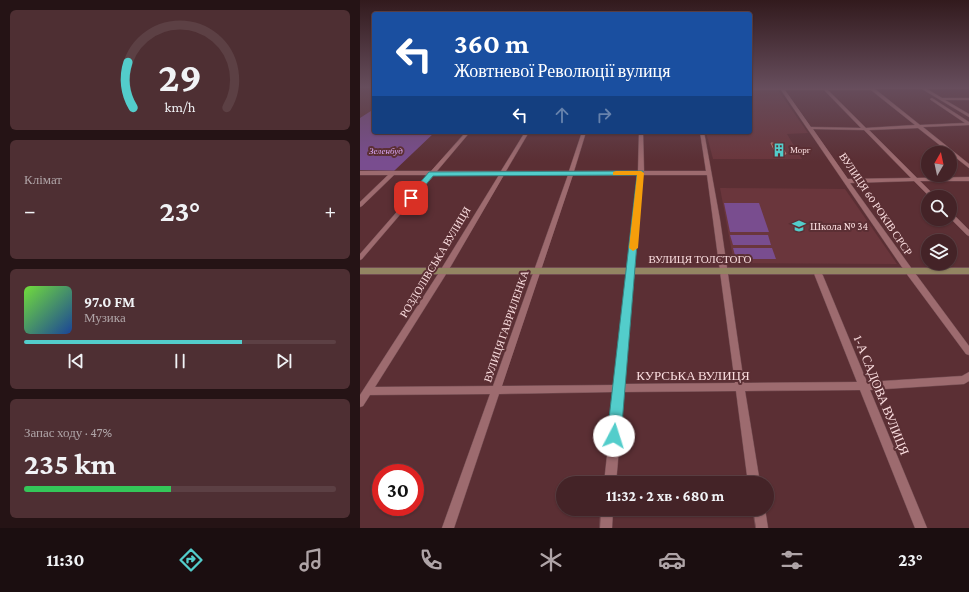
<!DOCTYPE html>
<html lang="uk">
<meta charset="utf-8">
<style>
:root{--surface:#442327;--page:#4e2f33;--text:#f1f3f6;--muted:#afa4a7;--line:#5c4044;--accent:#53cdcb}
body{margin:0;font-family:"Crimson Pro",serif;background:var(--page);color:var(--text);height:100vh;display:flex;flex-direction:column;font-size:15px;white-space:nowrap}
*{box-sizing:border-box;margin:0}
p{font-size:13px;color:var(--muted)}
.icon{flex:none;width:22px;height:22px;fill:none;stroke:currentColor;stroke-width:2;stroke-linecap:round;stroke-linejoin:round}
.map{position:relative;flex:1;overflow:hidden}
.drawer{display:flex;flex-direction:column;gap:10px;padding:10px;background:#251315;width:360px}
.drawer>*{flex:none}
.top-card{position:absolute;left:12px;top:12px;width:380px;height:122px;border-radius:4px;box-shadow:0 1px 3px #0004,0 0 0 1px var(--line);background:#1a4fa0;color:#fff;overflow:hidden}
.needle{width:26px;rotate:9deg}
.fabs{position:absolute;left:561px;top:146px;display:grid;gap:8px}
.fabs a{display:grid;place-items:center;width:36px;height:36px;border-radius:50%;background:var(--surface);box-shadow:0 1px 3px #0004,0 0 0 1px var(--line);font-size:20px}
.speed{position:absolute;left:12px;top:464px;display:flex;gap:8px;font-size:20px;font-weight:700;text-align:center}
.speed>*{display:grid;place-content:center;width:52px;height:52px;border-radius:50%;background:var(--surface);box-shadow:0 1px 3px #0004,0 0 0 1px var(--line);line-height:1}
.speed .limit{border:6px solid #d22;background:#fff;color:#111}
.pin{position:absolute;display:grid;place-items:center;width:34px;height:34px;color:#fff;margin:-17px;border-radius:8px;box-shadow:0 2px 6px #0006}
.me{position:absolute;width:44px;margin:-22px;rotate:5deg;stroke-linejoin:round;filter:drop-shadow(0 0 3px #0008)}
.turn{display:flex;align-items:center;gap:14px;height:84px;padding:0 16px;font-size:18px}
.turn .icon{width:52px;height:52px;stroke-width:2.5}
.turn b{display:block;font-size:28px;line-height:34px}
.lanes{display:flex;align-items:center;height:38px;padding:0 16px;background:#0003;justify-content:center;gap:20px;direction:ltr}
.lanes .off{opacity:.35}
.big{font-size:30px;font-weight:700;line-height:1.1}
.drawer .tile{flex:1;display:flex;flex-direction:column;justify-content:center;gap:6px;min-width:0;padding:0 14px;border-radius:6px;background:var(--page)}
.drawer .dial{align-items:center;gap:0}
.dial svg{height:104px;overflow:visible;fill:none;stroke:var(--line);stroke-width:7;stroke-linecap:round;text-anchor:middle}
.dial text{fill:var(--text);stroke:none}
.song{display:flex;align-items:center;gap:12px}
.cover{width:48px;height:48px;border-radius:6px;background:linear-gradient(135deg,hsl(100 70% 55%),hsl(220 70% 35%))}
.played{height:4px;border-radius:2px;background:linear-gradient(90deg,var(--accent) 70%,var(--line) 70%)}
.keys{display:flex;justify-content:space-around;direction:ltr}
.heat{display:flex;justify-content:space-between;align-items:center;font-size:22px;direction:ltr}
.charge{height:6px;border-radius:3px;background:linear-gradient(90deg,#34c759 47%,var(--line) 0)}
.trip{position:absolute;left:196px;top:476px;width:218px;height:40px;border-radius:20px;background:var(--surface);box-shadow:0 1px 3px #0004,0 0 0 1px var(--line);font-weight:700;line-height:40px;text-align:center}
.tabs{display:flex;height:64px;justify-content:space-around;align-items:center;background:#1b0e10;color:var(--muted)}
.tabs .icon{width:28px;height:28px}
.tabs .on{color:var(--accent)}
.tabs b{font-size:18px;color:var(--text)}
main{display:flex;flex:1;min-height:0}
.map>svg:first-child{display:block}
.built{fill:#6a363c}
.green{fill:#794d8f}
.building{fill:#873423;stroke:#b68579}
.lines{fill:none;stroke-linecap:round;stroke-linejoin:round}
.street-casing{stroke:#734d52;stroke-width:1}
.secondary-casing{stroke:#734d52;stroke-width:2}
.street{fill:#9d6b6f;fill-rule:evenodd}
.secondary{fill:#938562;fill-rule:evenodd}
.route{fill:#53cdcb;stroke:#368584}
.slow{fill:#f59e0b}
.labels{text-anchor:middle;stroke-width:4;stroke-linejoin:round;paint-order:stroke}
.far-poi-label{font-size:9px;fill:#fadddf;stroke:#5b2f34;text-anchor:start}
.far-park-label{font-size:9px;font-style:italic;fill:#daa8f5;stroke:#5b2f34}
.street-label{font-size:11px;fill:#fadddf;stroke:#5b2f34}
.poi-label{font-size:11px;fill:#fadddf;stroke:#5b2f34;text-anchor:start}
.near-street-label{font-size:13px;fill:#fadddf;stroke:#5b2f34}
</style>
<main>
<section class="drawer">
<div class="tile dial"><svg viewBox="0 0 100 80">
<path d="M14 69A42 42 0 1 1 86 69"/>
<path d="M14 69A42 42 0 0 1 10 34" stroke="#53cdcb"/>
<text x="50" y="56" font-size="32" font-weight="700">29</text>
<text x="50" y="72" font-size="11">km/h</text>
</svg></div>
<div class="tile"><p>Клімат</p>
<div class="heat"><a>−</a><b class="big">23°</b><a>+</a></div>
</div>
<div class="tile">
<div class="song"><i class="cover"></i><div><b>97.0 FM</b><p>Музика</p></div></div>
<div class="played"></div>
<div class="keys"><svg class="icon" aria-label="previous" viewBox="0 0 24 24"><path d="M18 5L8 12l10 7zM5 5v14"/></svg><svg class="icon" aria-label="pause" viewBox="0 0 24 24"><path d="M8 5v14M16 5v14"/></svg><svg class="icon" aria-label="next" viewBox="0 0 24 24"><path d="M6 5l10 7-10 7zM19 5v14"/></svg></div>
</div>
<div class="tile"><p>Запас ходу · 47%</p><b class="big">235 km</b><div class="charge"></div></div>
</section>
<div class="map">
<svg width="609" height="528" viewBox="0 0 609 528">
<rect width="100%" height="100%" fill="#5b2f34"/>
<g class="built">
<polygon points="390,90 418,90 448,133 427,134 442,159 353,159 346,132 390,132"/>
<polygon points="360,188 485,189 537,264 374,263"/>
</g>
<g class="green">
<polygon points="14,109 14,132 75,132 34,171 0,170 0,118"/>
<polygon points="364,203 399,203 409,232 370,232"/>
<polygon points="370,235 408,235 411,245 373,245"/>
<polygon points="373,248 412,248 416,259 376,259"/>
</g>
<polygon class="building" points="411,143 420,143 426,154 416,154"/>
<g class="lines">
<g class="street-casing">
<g id="street">
<path d="M420,87h2l1,1 186,-1v2h-42l15,9h27v2h-24l24,14v3l-47,-28h-47l45,36 45,-2 -34,-23 -1,-1 2,-1 37,24v3l-46,2 46,37v4l-51,-40 -49,2 48,48 52,-1v4h-49l16,16h-6l-16,-16 -64,2 62,86 57,77v9l-3,-1 -60,-81 -125,-183h-31v-2h30zM425,90h39l37,38 -50,-1zM468,90h43l44,35 -49,3zM453,129l51,1 47,48 -63,1z"/>
<path d="M106,132h4l-33,39h64l24,-39h4l-23,39h63l13,-39h4l-12,39h64l1,-39h4l1,39h62l-6,-39h4l16,88 24,163 113,-1 -44,-111 4,-2 4,2 46,111 95,-6 7,-4v9l-5,3 -94,6 57,138h-12l-55,-138 -115,1 15,92h-12l-12,-92 -112,1 -8,91h-12l10,-91 -115,2 -45,134h-12l48,-134 -120,1 -7,11 -3,1v-12l80,-124 59,-96h-65l-72,84 -2,1v-6l69,-79h-35l-32,31 -2,1v-5l28,-27h-28v-4h71zM144,175h64l-75,211 -118,1 73,-116zM213,175h65l-23,210 -113,1zM283,175h64l28,208 -110,1z"/>
<polygon points="590,212 592,213 609,230 609,236 607,235 590,218"/>
<polygon points="241,509 253,509 252,528 240,528"/>
<polygon points="393,509 405,509 408,528 396,528"/>
</g>
</g>
<g class="secondary-casing">
<rect id="secondary" x="0" y="268" width="609" height="6"/>
</g>
<use href="#street" class="street"/>
<use href="#secondary" class="secondary"/>
</g>
<linearGradient id="sky" x2="0" y2="1"><stop stop-color="#321a1d"/><stop offset="0.54" stop-color="#664d5c"/><stop offset="1" stop-color="#664d5c" stop-opacity="0"/></linearGradient>
<rect width="609" height="161" fill="url(#sky)"/>
<polygon class="route" points="283,171 261,436 259,440 254,442 249,440 247,436 277,175 73,176 54,199 48,199 47,198 69,172 71,172"/>
<polygon class="slow" points="256,171 281,171 284,173 278,248 273,251 269,248 277,175 253,175 253,172"/>
<defs>
<g id="building-bare" transform="scale(1.08)"><path d="M-4-6H4V6H1V3H-1V6H-4ZM-2.5-4.3h1.7v1.8h-1.7ZM.8-4.3h1.7v1.8H.8ZM-2.5-1h1.7V.8h-1.7ZM.8-1h1.7V.8H.8Z" fill="#53cdcb" stroke="#5b2f34" stroke-width="2.5" paint-order="stroke"/></g>
<g id="school-bare" transform="scale(1.08)"><path d="M0-5L7-2L0 1L-7-2ZM-4 1L0 2.5L4 1V4Q0 6-4 4Z" fill="#53cdcb" stroke="#5b2f34" stroke-width="2.5" paint-order="stroke"/></g>
</defs>
<g fill-rule="evenodd">
<use href="#building-bare" x="419" y="150"/>
<use href="#school-bare" x="439" y="226"/>
</g>
<g class="labels">
<g class="far-poi-label">
<text x="430" y="153">Морг</text>
</g>
<g class="far-park-label">
<text x="26" y="154">Зеленбуд</text>
</g>
<g class="street-label">
<text transform="translate(516 204) rotate(56)" y="4">ВУЛИЦЯ 60 РОКІВ СРСР</text>
<text x="340" y="263">ВУЛИЦЯ ТОЛСТОГО</text>
<text transform="translate(75 262) rotate(-59)" y="4">РОЗДОЛІВСЬКА ВУЛИЦЯ</text>
<text transform="translate(146 326) rotate(-71)" y="4">ВУЛИЦЯ ГАВРИЛЕНКА</text>
</g>
<g class="poi-label">
<text x="450" y="230">Школа № 34</text>
</g>
<g class="near-street-label">
<text x="333" y="380">КУРСЬКА ВУЛИЦЯ</text>
<text transform="translate(522 395) rotate(68)" y="5">1-А САДОВА ВУЛИЦЯ</text>
</g>
</g>
</svg>
<div class="fabs">
<a><svg class="needle" viewBox="-14 -14 28 28"><path d="M0-13l5 13h-10z" fill="#e53935"/><path d="M0 13l5-13h-10z" fill="#afa4a7"/></svg></a>
<a><svg class="icon" aria-label="search" viewBox="0 0 24 24"><circle cx="10" cy="10" r="6"/><path d="M15 15l6 6"/></svg></a>
<a><svg class="icon" aria-label="layers" viewBox="0 0 24 24"><path d="M12 4l9 5-9 5-9-5zM3 14l9 5 9-5"/></svg></a>
</div>
<div class="speed"><div class="limit">30</div></div>
<div class="pin" style="left:51px;top:198px;background:#d93025"><svg class="icon" aria-label="arrive" viewBox="0 0 24 24"><path d="M6 21V4h12l-3 4 3 4H6"/></svg></div>
<svg class="me" style="left:254px;top:436px" viewBox="-20 -20 40 40"><circle r="19" fill="#fff"/><path d="M0-13L10 11 0 6-10 11z" fill="#53cdcb"/></svg>
<div class="trip">11:32 · 2 хв · 680 m</div>
<div class="top-card">
<div class="turn"><svg class="icon" aria-label="left" viewBox="0 0 24 24"><path d="M17 20v-9H6M10 6l-5 5 5 5"/></svg><div><b>360 m</b>Жовтневої Революції вулиця</div></div>
<div class="lanes"><svg class="icon" aria-label="left" viewBox="0 0 24 24"><path d="M17 20v-9H6M10 6l-5 5 5 5"/></svg><svg class="icon off" aria-label="ahead" viewBox="0 0 24 24"><path d="M12 20V5M6 11l6-6 6 6"/></svg><svg class="icon off" aria-label="right" viewBox="0 0 24 24"><path d="M7 20v-9h11M14 6l5 5-5 5"/></svg></div>
</div>
</div>
</main>
<nav class="tabs">
<b>11:30</b>
<svg class="icon on" aria-label="directions" viewBox="0 0 24 24"><path d="M12 3l9 9-9 9-9-9zM9 14v-3h6M13 9l2 2-2 2"/></svg>
<svg class="icon" aria-label="music" viewBox="0 0 24 24"><path d="M9 18V5l10-2v13"/><circle cx="6" cy="18" r="3"/><circle cx="16" cy="16" r="3"/></svg>
<svg class="icon" aria-label="phone" viewBox="0 0 24 24"><path d="M5 4h4l2 5-3 2q2 4 5 5l2-3 5 2v4C11 20 4 13 5 4z"/></svg>
<svg class="icon" aria-label="climate" viewBox="0 0 24 24"><path d="M12 3v18M4 7l16 10M4 17L20 7"/></svg>
<svg class="icon" aria-label="car" viewBox="0 0 24 24"><path d="M5 17H2v-5l4-1 3-4h7l3 4 3 1v5h-3M9 17h6M6 11h13"/><circle cx="7" cy="17" r="2"/><circle cx="17" cy="17" r="2"/></svg>
<svg class="icon" aria-label="filters" viewBox="0 0 24 24"><path d="M4 7h16M4 17h16"/><circle cx="9" cy="7" r="2"/><circle cx="15" cy="17" r="2"/></svg>
<b>23°</b>
</nav>
